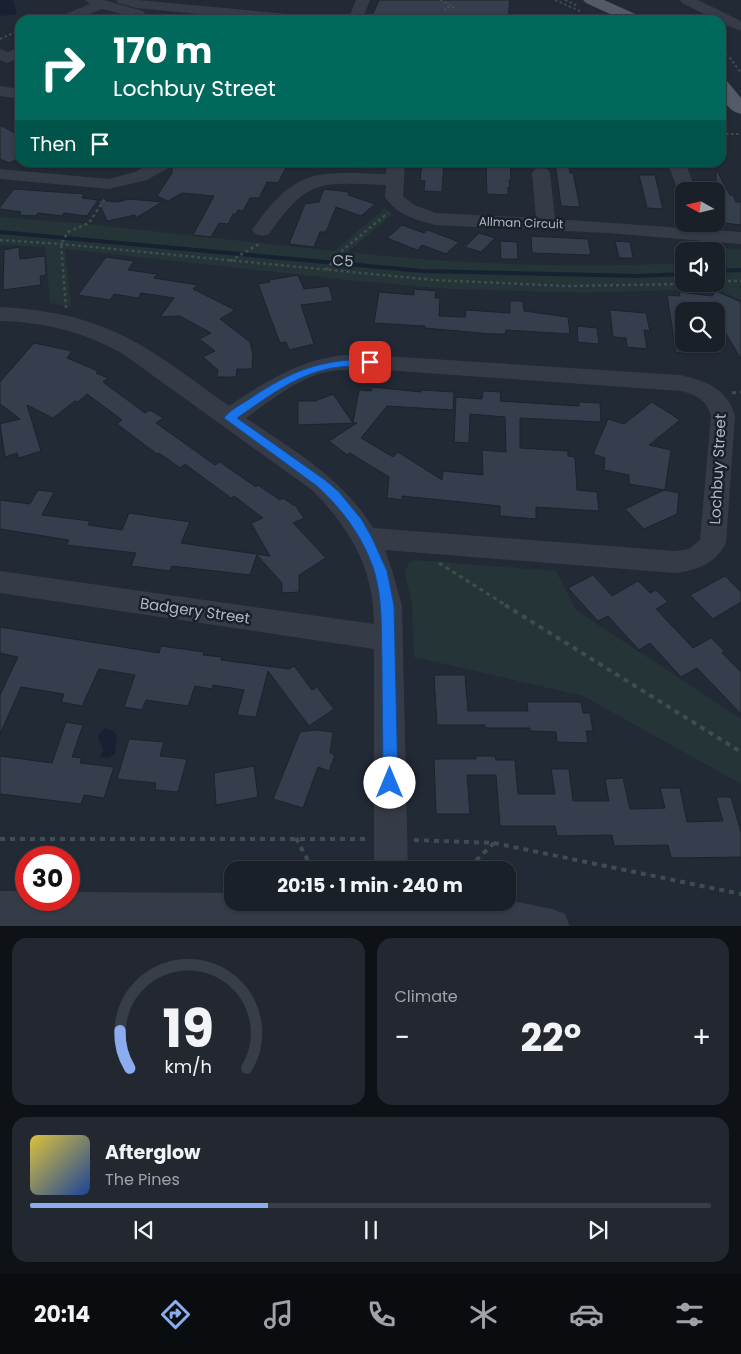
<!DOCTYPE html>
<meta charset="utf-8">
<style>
:root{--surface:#1a2028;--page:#232830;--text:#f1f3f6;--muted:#9fa3a8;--line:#383e45;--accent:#8bacee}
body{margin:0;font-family:Poppins,sans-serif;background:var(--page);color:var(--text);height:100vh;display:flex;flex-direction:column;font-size:19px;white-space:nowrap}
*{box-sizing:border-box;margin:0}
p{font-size:16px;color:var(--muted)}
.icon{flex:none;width:28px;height:28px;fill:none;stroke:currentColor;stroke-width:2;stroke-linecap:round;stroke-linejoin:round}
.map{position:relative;height:926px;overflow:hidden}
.details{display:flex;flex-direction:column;gap:12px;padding:12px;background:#0e1216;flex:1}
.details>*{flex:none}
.banner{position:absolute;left:15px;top:15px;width:711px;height:152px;border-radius:15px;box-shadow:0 1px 4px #0004,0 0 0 1px var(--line);background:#00695c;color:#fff;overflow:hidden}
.needle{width:32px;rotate:278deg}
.buttons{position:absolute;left:675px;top:182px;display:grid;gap:10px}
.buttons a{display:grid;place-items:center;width:50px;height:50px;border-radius:10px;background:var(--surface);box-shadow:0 1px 4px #0004,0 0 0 1px var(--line);font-size:25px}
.speed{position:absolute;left:15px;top:846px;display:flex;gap:10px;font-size:25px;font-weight:700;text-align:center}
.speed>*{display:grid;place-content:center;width:65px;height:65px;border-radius:50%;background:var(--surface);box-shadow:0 1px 4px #0004,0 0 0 1px var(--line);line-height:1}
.speed .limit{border:8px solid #d22;background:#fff;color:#111}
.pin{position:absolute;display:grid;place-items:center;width:42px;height:42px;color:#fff;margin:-21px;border-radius:10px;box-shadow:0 2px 8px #0006}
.me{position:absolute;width:55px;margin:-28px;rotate:0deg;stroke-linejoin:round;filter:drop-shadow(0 0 4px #0008)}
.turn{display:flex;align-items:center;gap:18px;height:105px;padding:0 15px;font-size:22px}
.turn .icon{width:65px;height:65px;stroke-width:2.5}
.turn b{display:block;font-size:35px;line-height:42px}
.then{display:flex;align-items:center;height:48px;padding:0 15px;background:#0003;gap:10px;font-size:19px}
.big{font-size:38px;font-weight:700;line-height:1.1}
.details .card{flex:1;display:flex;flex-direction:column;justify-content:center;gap:8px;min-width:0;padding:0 18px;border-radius:15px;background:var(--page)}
.details .dial{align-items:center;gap:0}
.dial svg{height:130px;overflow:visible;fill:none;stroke:var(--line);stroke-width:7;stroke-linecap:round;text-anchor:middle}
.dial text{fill:var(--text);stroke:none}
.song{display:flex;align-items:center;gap:15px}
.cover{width:60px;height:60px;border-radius:8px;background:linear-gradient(135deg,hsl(50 70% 55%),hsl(220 70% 35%))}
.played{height:5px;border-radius:2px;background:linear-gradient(90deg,var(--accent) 35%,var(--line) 35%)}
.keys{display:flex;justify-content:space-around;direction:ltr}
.heat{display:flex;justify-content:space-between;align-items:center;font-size:28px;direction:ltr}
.details .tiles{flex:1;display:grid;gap:12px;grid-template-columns:1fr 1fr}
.card:last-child{grid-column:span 2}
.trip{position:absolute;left:224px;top:861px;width:292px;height:50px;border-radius:15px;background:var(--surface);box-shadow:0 1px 4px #0004,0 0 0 1px var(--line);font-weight:700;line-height:50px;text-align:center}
.tab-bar{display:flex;height:80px;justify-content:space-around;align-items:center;background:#0a0d10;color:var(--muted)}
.tab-bar .icon{width:35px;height:35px}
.tab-bar .current{color:var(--accent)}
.tab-bar b{font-size:22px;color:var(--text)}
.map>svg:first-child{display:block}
.green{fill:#243437}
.water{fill:#172132}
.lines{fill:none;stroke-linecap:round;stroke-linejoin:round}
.stream{stroke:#172132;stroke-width:4}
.building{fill:#353e4d;stroke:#1d232d}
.path-far3{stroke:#3d4d50;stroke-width:2;stroke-dasharray:2.5 2.5;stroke-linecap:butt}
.path-far2{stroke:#3d4d50;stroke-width:2.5;stroke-dasharray:3 3;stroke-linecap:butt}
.path-far1{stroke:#3d4d50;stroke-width:3;stroke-dasharray:4 4;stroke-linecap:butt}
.path{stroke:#3d4d50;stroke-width:4;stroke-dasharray:5 5;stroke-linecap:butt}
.minor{fill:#363c47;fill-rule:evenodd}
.major{fill:#545b67;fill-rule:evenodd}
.route{fill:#1a73e8;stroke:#114b97}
.labels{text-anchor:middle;stroke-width:5;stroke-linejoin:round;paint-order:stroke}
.far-street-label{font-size:12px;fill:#b0b7c3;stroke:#1b212b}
.street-label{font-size:15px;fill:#b0b7c3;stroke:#1b212b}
</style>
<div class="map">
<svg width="741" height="927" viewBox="0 0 741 927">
<rect width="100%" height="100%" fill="#222a36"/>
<g class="green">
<polygon points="304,163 379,163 378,169 310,167"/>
<path d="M385,208l8,6 -45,38c111,13 224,16 336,11v21h32v-33h-14l-1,-5 40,4v50l-25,-11 -133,4 -132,-4 -94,-8 -292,-32 6,58 -21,-4 -5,-56 -45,-2v-28l88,7 246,27z"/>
<polygon points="415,560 556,571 576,610 741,719 741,784 583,696 414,657 412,606 405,572 409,562"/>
</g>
<g class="water">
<polygon points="0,0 13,0 17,14 0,16"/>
<polygon points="105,728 113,731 117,735 115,754 108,758 100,757 103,749 98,738 100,733"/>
</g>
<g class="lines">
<g class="stream">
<polyline points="0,232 423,271 639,276 684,274"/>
<polyline points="716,271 741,270"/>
</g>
</g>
<g class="building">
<polygon points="379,0 510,0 508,20 370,20"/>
<polygon points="0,125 20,136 20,158 9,163 0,159"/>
<polygon points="176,162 289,162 278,183 267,182 259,198 250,198 243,211 238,210 236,214 233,214 228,224 219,223 211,237 193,235 214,196 182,193 168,201 157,196 172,173 172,168"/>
<polygon points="422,162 444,162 442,192 424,191 425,181 420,180"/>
<polygon points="491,162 510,162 511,180 509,180 510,188 508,187 508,195 487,194 486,166 490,166"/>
<polygon points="555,162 568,162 570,173 573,173 580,207 561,206"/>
<polygon points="716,169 730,195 733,195 736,202 741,202 741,225 716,222"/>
<polygon points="639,175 655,175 663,209 647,208"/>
<polygon points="14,189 84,194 82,198 98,200 87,216 64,213 62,216 38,213 36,216 19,215 21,212 0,209 0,207"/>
<polygon points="324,189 349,192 348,195 375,204 361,216 336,207 326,232 320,232 314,247 289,244 305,204 319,202"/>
<polygon points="128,199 162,202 136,218 135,215 107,221 98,200 118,202"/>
<polygon points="402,225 424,233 428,230 459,242 446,254 422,245 417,250 387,238"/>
<polygon points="479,233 495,238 481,252 465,247"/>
<polygon points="531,236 588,239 591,255 532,253"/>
<polygon points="500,241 517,242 518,259 501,259"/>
<polygon points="615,241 630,242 633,258 619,258"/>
<polygon points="19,247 20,259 45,256 46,275 40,276 41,285 3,290 4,250"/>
<polygon points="106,257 134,261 128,270 157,274 154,278 198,285 193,289 235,310 220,319 250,342 253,355 252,369 237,369 236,377 217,377 218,370 203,357 215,351 199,339 211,333 180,316 160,317 174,298 141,293 138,298 114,294 110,300 78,295"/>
<polygon points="298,275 304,289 329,286 333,301 301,305 314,344 289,350 286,342 280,343 258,284 270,282 269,280"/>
<polygon points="414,289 436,291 435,298 440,298 439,316 465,317 466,310 510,313 510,301 523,301 524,311 568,317 570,334 506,330 505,334 492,334 425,328 425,326 374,323 379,292 414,295"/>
<polygon points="716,291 741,302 741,359 725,332 716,342 716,311 684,307 684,352 676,353 667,295 680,296 679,292 712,296"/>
<polygon points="610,310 646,313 650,331 644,330 647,349 627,347 626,338 613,337"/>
<polygon points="577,326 597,328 599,344 578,342"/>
<polygon points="34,343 72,351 67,358 98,371 96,373 108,378 103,382 145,413 150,410 163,418 156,423 215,465 220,462 256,487 258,485 280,500 283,498 293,505 295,505 304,518 293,523 326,558 299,575 299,592 282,593 282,583 257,555 250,575 172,566 170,571 131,566 136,553 66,545 69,540 0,529 0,500 30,504 38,490 54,492 42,515 90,521 88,525 122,530 129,513 190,522 181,543 270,556 251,523 263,518 234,496 231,498 185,464 180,468 159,453 157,454 117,424 122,420 87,394 78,402 75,401 53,418 27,405 41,451 19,458 17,453 5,457 0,424 20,419 0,404 0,382"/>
<polygon points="372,387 421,392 421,390 454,392 453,410 387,406 361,438 393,457 398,452 442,480 443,471 483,475 482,450 506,452 505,417 470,414 469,443 454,442 456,397 482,399 483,391 501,392 500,401 579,406 579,402 600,403 601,422 520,418 520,448 568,451 568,456 575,457 577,490 597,492 599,511 536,507 536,519 500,516 500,506 402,496 402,500 387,498 389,477 350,453 347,455 329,441 357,423 298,425 298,401 315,401 333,394 353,423 359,390 371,391"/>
<polygon points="652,402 680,420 649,445 671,450 665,490 629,484 629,475 604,470 605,458 593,454 608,419 624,424"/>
<polygon points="664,490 679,493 677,514 644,529 625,509"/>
<polygon points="593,575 612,596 638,581 650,593 656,590 668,602 656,609 693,648 711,638 724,651 722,653 741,672 741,714 697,668 681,677 650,643 639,650 608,616 598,621 568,588"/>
<polygon points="725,576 741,592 741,602 713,619 690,595"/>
<polygon points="0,627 159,653 161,646 204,652 203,655 222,657 221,660 289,669 294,666 312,690 317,687 334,709 309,726 268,671 256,717 237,715 244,690 213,685 212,689 195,686 188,706 146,700 142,710 124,707 135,675 99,669 82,706 61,702 64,694 21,687 0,734 0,695 18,657 0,653"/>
<polygon points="434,675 465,675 468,711 528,711 527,702 581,702 583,713 590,713 593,731 586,731 588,743 557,742 556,732 530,731 530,728 485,728 485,725 437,725"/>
<polygon points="66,722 83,725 72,757 82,758 80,763 114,767 104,798 84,795 81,804 0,794 0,756 52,763"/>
<polygon points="315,730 333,732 330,753 335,755 329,771 318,767 303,808 273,799 300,732"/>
<polygon points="129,739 164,742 160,756 187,759 178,792 155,790 156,783 117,779"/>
<polygon points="476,756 495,756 496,760 515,760 518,794 555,794 551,769 569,769 573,801 609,801 605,779 623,778 630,809 665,808 660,788 680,788 687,822 723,821 716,797 731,797 741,832 741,857 671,858 668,845 614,846 612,835 557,836 555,826 500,826 496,775 467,775 470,814 436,814 434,759 476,759"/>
<polygon points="254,766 258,797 216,805 214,773"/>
</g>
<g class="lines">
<g class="path-far3">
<polyline points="440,0 454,7 446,7 445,11"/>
<polyline points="555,0 582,12"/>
<polyline points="565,0 576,5"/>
<polyline points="651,16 660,20"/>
<polyline points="510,18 510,20"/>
<polyline points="0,39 20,30"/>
<polyline points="721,52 730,58 741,73"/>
<polyline points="721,134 741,134"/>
</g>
<g class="path-far2">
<polyline points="0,240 61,244 434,280 567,286 686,284"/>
<polyline points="230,261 259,244"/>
<polyline points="326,270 339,253 388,213"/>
<polyline points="716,281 741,281"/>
<polyline points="66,308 61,244 68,232 89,223 106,197"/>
</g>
<g class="path-far1">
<polyline points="732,393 741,392"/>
<polyline points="439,563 507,606"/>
</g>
<g class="path">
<polyline points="505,605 741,752"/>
<polyline points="296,838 313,870"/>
<polyline points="0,839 367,839"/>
<polyline points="414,840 494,843 466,870"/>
<polyline points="494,843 741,894"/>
<polyline points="416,864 421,870"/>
<polyline points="360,870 365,864"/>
</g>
<g class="minor">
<polygon points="85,0 104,0 143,11 145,14 143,17 138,18 102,9 75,20 56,20 58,17 90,4"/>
<polygon points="116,0 138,0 308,16 313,17 315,20 262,20 136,8 118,3"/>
<polygon points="356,0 370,0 362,20 348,20"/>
<polygon points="680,0 698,0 741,21 741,31 721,23 721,20 716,20 682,3"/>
<polygon points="20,47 20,58 7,63 0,60 0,49 8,52"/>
<polygon points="0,86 20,89 20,99 0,96"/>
<polygon points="152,162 174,162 172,166 147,180 109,189 0,179 0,169 109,179 135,172"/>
<path d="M387,162h18l-2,34 11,9 22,8 100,5 -4,-45 3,-4 6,-1 6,1 3,4 5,46 186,13v12l-133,-11 -172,-8c-20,-5 -39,-10 -51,-28l1,-12c-66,-2 -77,-8 -117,49l-7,2 -7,-2 -3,-4c44,-63 63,-58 134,-56z"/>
<polygon points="667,162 685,162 696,191 684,191 684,196 680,195"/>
<path d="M0,307c48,2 95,12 137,36 32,18 62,42 92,63 32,-21 63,-42 102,-49 13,-3 26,-2 39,-2l310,20c26,6 47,13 55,41l-9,127c-11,21 -28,27 -51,30l-290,-23 7,20 10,36 6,264h-34v-221l-374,-56v-22l374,53c0,-55 -24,-96 -62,-134l-189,-136c-39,-22 -78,-32 -123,-33zM370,369l310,22c15,3 27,9 31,25l-11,124 -11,9 -14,2 -302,-23c-30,-50 -80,-78 -127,-110 25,-18 53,-41 85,-47 13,-2 26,-1 39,-2z"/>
<polygon points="0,891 26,891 26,900 69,900 69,892 232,893 232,902 508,902 508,900 552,909 565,914 570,927 0,927"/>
</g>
<g class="major">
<polygon points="583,0 604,0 642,17 644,20 623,20 586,3"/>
<path d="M721,80l6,1 14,17v16c-17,-4 -20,-19 -20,-34z"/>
</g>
</g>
<path class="route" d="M370,359l5,3 -1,3c-12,3 -24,0 -35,2 -40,5 -70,29 -102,51l88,62 14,12 23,28 10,18 15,33 7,35 4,177 -2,5 -6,2 -5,-2 -2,-5c0,-41 -1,-82 -1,-122 -1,-30 1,-61 -8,-91 -11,-33 -31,-60 -57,-84l-93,-68c5,-7 16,-13 24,-18 43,-29 70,-40 122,-41z"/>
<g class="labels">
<g class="far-street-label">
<text transform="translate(521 223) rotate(2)" y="4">Allman Circuit</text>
</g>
<g class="street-label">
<text transform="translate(343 261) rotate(5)" y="5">C5</text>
<text transform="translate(718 469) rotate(-87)" y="5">Lochbuy Street</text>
<text transform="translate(195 611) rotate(8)" y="5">Badgery Street</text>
</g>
</g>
</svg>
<div class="buttons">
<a><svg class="needle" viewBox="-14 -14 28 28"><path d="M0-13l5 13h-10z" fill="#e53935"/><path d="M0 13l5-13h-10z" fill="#9fa3a8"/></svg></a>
<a><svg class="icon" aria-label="sound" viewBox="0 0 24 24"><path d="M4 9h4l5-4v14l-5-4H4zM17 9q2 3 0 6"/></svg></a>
<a><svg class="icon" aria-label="search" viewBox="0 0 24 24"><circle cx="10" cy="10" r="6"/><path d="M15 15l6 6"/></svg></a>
</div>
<div class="speed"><div class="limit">30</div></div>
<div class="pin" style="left:370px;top:362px;background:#d93025"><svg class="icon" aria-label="arrive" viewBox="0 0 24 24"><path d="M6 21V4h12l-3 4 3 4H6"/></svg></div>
<svg class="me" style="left:390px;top:783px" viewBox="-20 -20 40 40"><circle r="19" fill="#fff"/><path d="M0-13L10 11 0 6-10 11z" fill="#1a73e8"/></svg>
<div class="trip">20:15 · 1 min · 240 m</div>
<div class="banner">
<div class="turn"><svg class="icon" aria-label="right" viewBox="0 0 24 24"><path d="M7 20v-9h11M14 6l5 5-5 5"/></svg><div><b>170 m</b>Lochbuy Street</div></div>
<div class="then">Then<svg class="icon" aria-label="arrive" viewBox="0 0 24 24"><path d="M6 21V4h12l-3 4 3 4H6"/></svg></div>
</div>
</div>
<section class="details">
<div class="tiles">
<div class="card dial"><svg viewBox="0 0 100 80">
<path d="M14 69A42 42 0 1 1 86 69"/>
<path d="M14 69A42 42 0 0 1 8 46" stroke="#8bacee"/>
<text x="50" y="56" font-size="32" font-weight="700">19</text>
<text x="50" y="72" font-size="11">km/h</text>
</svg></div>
<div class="card"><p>Climate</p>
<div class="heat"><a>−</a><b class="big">22°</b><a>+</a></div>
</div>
<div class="card">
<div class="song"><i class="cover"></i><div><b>Afterglow</b><p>The Pines</p></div></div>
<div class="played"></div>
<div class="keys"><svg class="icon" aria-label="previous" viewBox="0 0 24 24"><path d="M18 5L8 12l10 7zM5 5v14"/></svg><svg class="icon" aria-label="pause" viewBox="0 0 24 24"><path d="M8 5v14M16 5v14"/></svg><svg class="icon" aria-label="next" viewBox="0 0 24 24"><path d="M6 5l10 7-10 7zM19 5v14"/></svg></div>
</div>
</div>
</section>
<nav class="tab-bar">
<b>20:14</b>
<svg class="icon current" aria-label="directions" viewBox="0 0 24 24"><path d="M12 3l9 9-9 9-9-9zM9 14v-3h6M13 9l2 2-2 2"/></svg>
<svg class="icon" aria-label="music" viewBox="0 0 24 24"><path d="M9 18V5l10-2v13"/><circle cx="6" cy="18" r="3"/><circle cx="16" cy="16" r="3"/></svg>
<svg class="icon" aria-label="phone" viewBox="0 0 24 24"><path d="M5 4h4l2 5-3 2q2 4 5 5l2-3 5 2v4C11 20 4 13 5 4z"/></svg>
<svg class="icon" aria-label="climate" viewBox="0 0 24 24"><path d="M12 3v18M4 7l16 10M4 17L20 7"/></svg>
<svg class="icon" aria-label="car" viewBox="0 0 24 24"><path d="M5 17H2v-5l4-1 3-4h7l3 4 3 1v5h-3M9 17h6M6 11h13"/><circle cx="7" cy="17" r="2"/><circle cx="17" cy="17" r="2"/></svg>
<svg class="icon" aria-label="filters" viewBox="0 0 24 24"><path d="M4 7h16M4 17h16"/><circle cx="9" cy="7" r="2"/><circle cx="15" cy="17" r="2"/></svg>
</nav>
